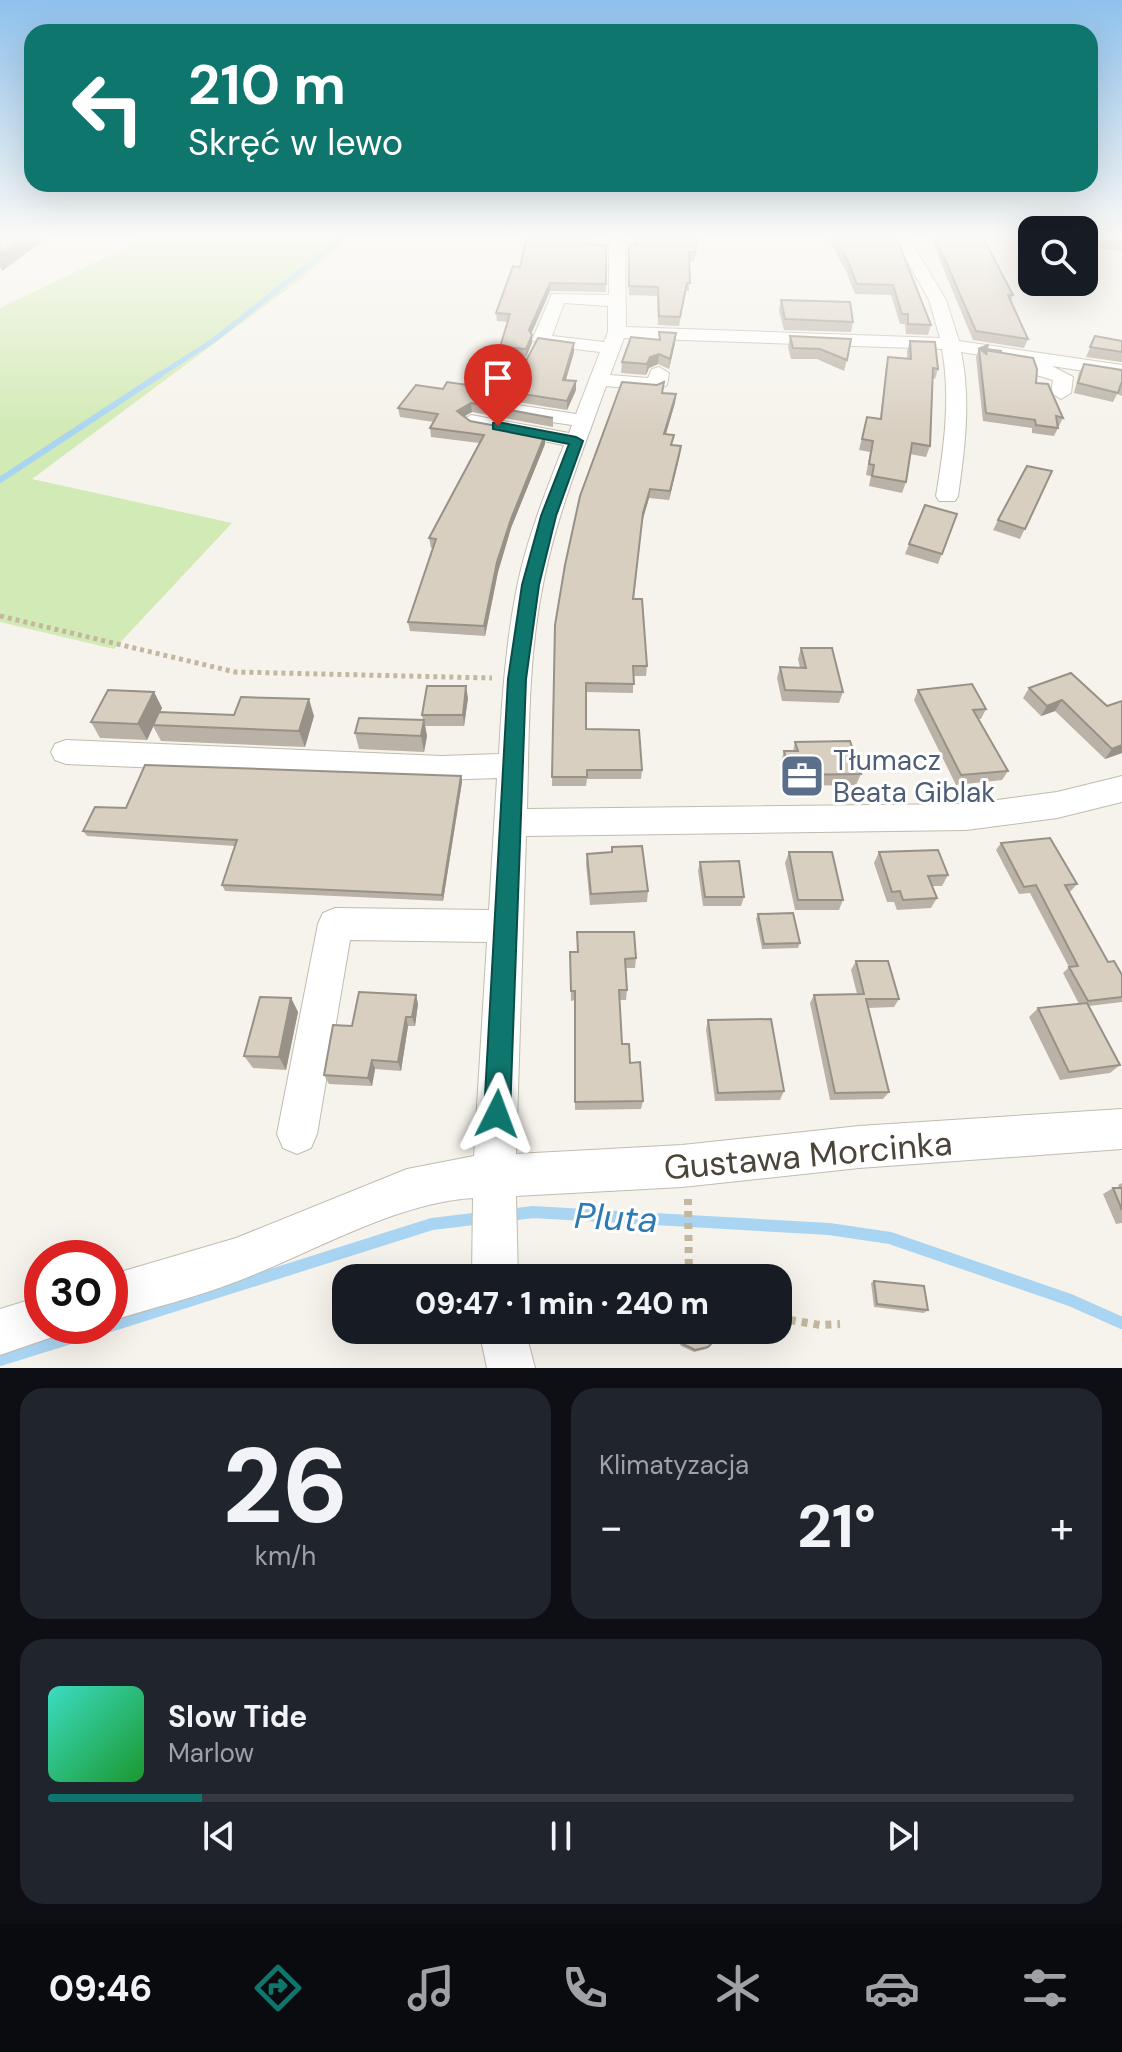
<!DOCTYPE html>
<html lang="pl">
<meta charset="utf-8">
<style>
:root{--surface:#171b24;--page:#20242c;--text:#f1f3f6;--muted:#9ea1a6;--line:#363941;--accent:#0f766e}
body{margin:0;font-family:"DM Sans",sans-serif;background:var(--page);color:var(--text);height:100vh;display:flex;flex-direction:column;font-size:30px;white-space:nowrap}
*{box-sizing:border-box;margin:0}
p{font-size:26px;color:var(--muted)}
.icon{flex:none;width:44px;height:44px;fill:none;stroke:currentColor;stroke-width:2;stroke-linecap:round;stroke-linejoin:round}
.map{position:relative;height:1368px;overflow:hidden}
.side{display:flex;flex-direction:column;gap:20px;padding:20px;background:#0d0f14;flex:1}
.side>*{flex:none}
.top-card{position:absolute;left:24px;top:24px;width:1074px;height:168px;border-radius:24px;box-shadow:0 8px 32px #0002;background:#0f766e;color:#fff;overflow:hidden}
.fabs{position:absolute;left:1018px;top:216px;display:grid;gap:16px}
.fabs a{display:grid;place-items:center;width:80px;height:80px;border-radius:16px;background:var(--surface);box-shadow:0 8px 32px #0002;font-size:40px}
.speed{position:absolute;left:24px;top:1240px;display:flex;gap:16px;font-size:40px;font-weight:700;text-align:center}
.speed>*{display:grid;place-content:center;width:104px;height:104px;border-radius:50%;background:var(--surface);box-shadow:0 8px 32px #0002;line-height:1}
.speed .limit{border:12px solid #d22;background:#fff;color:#111}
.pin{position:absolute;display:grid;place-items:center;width:68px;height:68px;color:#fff;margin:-82px -34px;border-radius:50% 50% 50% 0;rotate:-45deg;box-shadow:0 0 8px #0007}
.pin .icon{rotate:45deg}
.me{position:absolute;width:88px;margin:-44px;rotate:3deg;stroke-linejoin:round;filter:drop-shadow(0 0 6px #0008)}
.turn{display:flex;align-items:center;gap:28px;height:168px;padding:0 32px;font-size:36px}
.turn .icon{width:104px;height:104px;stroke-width:2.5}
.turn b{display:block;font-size:56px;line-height:68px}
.big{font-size:60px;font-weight:800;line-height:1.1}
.side .card{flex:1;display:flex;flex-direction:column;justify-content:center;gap:12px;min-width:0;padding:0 28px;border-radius:24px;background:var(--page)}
.side .dial{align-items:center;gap:0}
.dial b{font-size:104px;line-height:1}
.song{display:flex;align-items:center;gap:24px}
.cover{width:96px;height:96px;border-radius:12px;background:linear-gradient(135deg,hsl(170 70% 55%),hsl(130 70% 35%))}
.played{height:8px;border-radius:4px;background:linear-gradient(90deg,var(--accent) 15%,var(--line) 15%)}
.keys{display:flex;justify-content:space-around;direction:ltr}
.heat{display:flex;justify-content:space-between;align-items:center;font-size:44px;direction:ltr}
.side .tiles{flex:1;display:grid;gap:20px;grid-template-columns:1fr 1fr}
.card:last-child{grid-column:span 2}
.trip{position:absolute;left:332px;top:1264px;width:460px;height:80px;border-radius:24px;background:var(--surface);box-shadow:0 8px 32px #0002;font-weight:800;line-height:80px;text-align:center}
.dock{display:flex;height:128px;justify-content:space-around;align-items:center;background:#090b0e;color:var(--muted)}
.dock .icon{width:56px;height:56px}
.dock .on{color:var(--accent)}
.dock b{font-size:36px;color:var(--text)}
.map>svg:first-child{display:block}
.green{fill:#d2eab5}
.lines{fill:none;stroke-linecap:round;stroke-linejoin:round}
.stream-far2{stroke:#a9d4f2;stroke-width:5}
.stream-far1{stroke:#a9d4f2;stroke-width:6}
.stream{stroke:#a9d4f2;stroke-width:12}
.minor-casing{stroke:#c2bbae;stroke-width:2}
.path-far1{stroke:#c4b79f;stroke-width:5;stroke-dasharray:4 4;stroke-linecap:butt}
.path{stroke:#c4b79f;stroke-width:8;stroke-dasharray:6 6;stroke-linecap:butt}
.minor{fill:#fff;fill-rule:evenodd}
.wall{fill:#bab2a6}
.shaded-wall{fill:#979187}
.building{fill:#d8cfc1;stroke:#979187;stroke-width:2}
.oneway{fill:#9c9892}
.route{fill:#0f766e;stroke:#0a4d48;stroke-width:2}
.labels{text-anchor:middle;stroke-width:6;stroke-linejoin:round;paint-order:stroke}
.service-label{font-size:28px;fill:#4e5e75;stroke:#fff;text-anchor:start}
.near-street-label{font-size:34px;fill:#4b4439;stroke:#fff}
.near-water-label{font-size:36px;font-style:italic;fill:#2e7ab2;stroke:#fff}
</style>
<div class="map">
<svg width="1122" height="1368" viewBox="0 0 1122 1368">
<rect width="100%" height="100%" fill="#f6f3ec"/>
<polygon class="green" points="137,239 348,239 301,279 32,479 232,523 114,649 0,622 0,308 129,246"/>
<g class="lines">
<polyline class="stream-far2" points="158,376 214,340 341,239"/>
<polyline class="stream-far1" points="0,480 161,374"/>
<g class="stream">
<polyline points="508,1215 533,1212 829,1229 890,1238 1070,1300 1122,1323"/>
<polyline points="110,1326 432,1224 482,1218"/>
<polyline points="0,1360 109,1326"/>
</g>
<g class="minor-casing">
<g id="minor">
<path d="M609,239h16l1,88 314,11 -11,-38 -34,-61h15l36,61 13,41 163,24v12l-70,-11 21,11 -2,16 -10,6 -10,-6 2,-13 -17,-5 -4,-12 -71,-11c10,47 4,97 -3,144l-3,5h-16l-3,-5c8,-48 15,-98 6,-147l-318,-11 -14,37 38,3 4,-9 7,-2 10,6 -2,12 -10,6 -51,-5c-23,65 -50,130 -63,198 -15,74 -14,150 -16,225l439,-5 91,-12 65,-16v26l-65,16 -91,12 -440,6 -10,318 166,-9 177,-19 263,-17v40l-263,19 -177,19 -166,9 2,82h-46l1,-80c-79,5 -161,55 -235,83 -41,16 -86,27 -128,40v-46l126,-37 171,-69 67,-13 13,-214 -137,-2 -33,194 -6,14 -14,6 -14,-6 -6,-14 41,-210 5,-11 12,-5 154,2 8,-132 -55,2 -376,-16 -11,-4 -4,-8 4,-8 11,-4 376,16 57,-2c3,-56 7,-112 18,-167 10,-49 29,-96 47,-142l-93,-18 -10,-6 10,-6 98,18 3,-8 -61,-9 -10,-6 10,-6 65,10 24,-62 -59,-7 -9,-5 20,-46 57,1zM564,303l44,3v26l-4,10 -52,-6z"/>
<polygon points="42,1296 42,1326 62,1326 58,1335 0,1355 0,1309"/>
<polygon points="479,1330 525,1330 535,1368 487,1368"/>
</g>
</g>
<polyline class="path-far1" points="0,616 235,672 492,678"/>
<g class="path">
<polyline points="688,1199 689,1278"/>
<polyline points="778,1318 820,1325 840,1324"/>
</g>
<use href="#minor" class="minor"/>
</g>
<g class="wall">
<polygon points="634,239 699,239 694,261 689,261 689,291 686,291 679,326 658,325 657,296 629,295 628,253 634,245"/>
<polygon points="828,239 897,239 931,325 928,335 906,334 905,324 900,324 891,295 855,294 846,271"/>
<polygon points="931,239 984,239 1013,295 1011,301 1028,339 1024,348 973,340"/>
<polygon points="1084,239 1122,239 1122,251 1084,247"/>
<polygon points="589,244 606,245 606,292 550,291 531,334 532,343 526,357 500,355 500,347 508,322 497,321 496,313 520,267"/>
<polygon points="781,300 853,322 851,332 784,330 779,310"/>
<polygon points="659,332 676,333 675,343 669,369 658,364 649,368 646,375 621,373 622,362 659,340"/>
<polygon points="790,336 847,360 844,371 817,359 791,359 788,347"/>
<polygon points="1095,336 1122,341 1122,362 1086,357"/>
<polygon points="910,341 938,369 935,379 933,378 930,446 926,457 910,454 906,482 902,493 869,486 871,476 866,475 870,452 859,450 867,417 880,419 886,367 888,357 907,359 907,351"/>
<polygon points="574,343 574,352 566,380 576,390 567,410 511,401 504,405 510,410 553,418 553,427 472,412 464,416 470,421 545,444 511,528 498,572 485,636 410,631 408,622 433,548 431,548 429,538 479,443 431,437 430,428 434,422 400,417 398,408 443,389 510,391"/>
<polygon points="979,349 1063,418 1059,426 1058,426 1058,428 1054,436 1032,433 1032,428 983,421 976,357"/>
<polygon points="1084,364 1122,370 1122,396 1117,394 1113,402 1074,393 1079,373"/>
<polygon points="657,385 663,393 676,394 675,403 666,434 673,445 681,446 669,500 649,498 642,522 634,599 647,666 646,676 633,676 633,693 586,692 586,729 642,770 641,779 587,779 586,786 552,786 555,625"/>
<polygon points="1052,471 1020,539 993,530 998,520"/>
<polygon points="925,505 957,514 938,564 905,554"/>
<polygon points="801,648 843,692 839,703 782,701 777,678 780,667 800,668 798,659"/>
<polygon points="1029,688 1107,706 1122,753 1105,759 1055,711 1041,716 1023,698"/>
<polygon points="918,690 986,709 981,719 978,719 1008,771 1002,780 956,785 914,700"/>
<polygon points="154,692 162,708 160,712 234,715 314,716 305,747 161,741 153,726 147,740 100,738 91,722"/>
<polygon points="468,698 464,726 425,726 427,736 424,752 359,749 355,733 423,720 422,715"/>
<polygon points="795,742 861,774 856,785 787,786 781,762 784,751 793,751"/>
<polygon points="461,776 462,782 443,901 225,891 222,885 235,846 87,836 83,831 126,808"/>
<polygon points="1001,843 1077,884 1071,891 1069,892 1108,962 1122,975 1122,1002 1089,1006 1120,1065 1110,1073 1060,1080 1029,1017 1038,1008 1079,1004 1063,973 1069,967 1030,893 1019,894 996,850"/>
<polygon points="612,847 648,891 647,902 590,905 586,864 587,854 611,852"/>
<polygon points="789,852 843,900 839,910 795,910 785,863"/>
<polygon points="879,852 948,875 942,886 932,886 937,898 931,908 897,910 894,902 887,902 874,863"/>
<polygon points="700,862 744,897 741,906 703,906 698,871"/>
<polygon points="758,914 800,943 798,948 762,949 756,919"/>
<polygon points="577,932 636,958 635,968 626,968 627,990 626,1000 619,1000 622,1044 630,1063 643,1101 641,1109 575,1110 575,1000 571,1001 570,952 578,952"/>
<polygon points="856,961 899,999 894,1007 868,1008 889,1092 883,1099 830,1100 810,1003 814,995 857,994 851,970"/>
<polygon points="416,995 418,1004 415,1026 408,1026 401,1071 375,1069 372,1086 329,1084 324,1075 352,1026"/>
<polygon points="291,998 298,1012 286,1070 253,1068 244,1056"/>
<polygon points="708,1020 784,1091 780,1100 715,1101 706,1029"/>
<polygon points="1122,1183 1122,1223 1116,1224 1103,1194 1113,1188 1119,1188 1118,1185"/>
<polygon points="874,1281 928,1310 924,1313 874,1307 871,1283"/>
<polygon points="672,1330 718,1330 717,1338 706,1349 694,1352 681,1346 673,1335"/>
</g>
<g class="shaded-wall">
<polygon points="21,239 46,239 2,271 0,266 0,254"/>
<polygon points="550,283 550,291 529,339 529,330"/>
<polygon points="676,333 675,343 669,369 670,359"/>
<polygon points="532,335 532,343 526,357 526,349"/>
<polygon points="574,343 574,352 563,389 563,380"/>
<polygon points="659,354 658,364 649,368 646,375 647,364 650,357"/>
<polygon points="576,381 576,390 567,410 567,401"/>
<polygon points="511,392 511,401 498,409 498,400"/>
<polygon points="676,394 675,403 663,443 664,434"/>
<polygon points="471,403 472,412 458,420 457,411"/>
<polygon points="545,435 545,444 511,528 498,572 485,636 484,626 497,562 511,519"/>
<polygon points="681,446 680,455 669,500 670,491"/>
<polygon points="650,489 649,498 642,522 643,513"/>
<polygon points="466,686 468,698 464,726 463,715"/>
<polygon points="154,692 162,708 147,740 138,724"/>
<polygon points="309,699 314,716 305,747 299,731"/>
<polygon points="1062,700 1055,711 1041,716 1047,706"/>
<polygon points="424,720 427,736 424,752 421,736"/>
<polygon points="1122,745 1122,753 1105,759 1112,749"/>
<polygon points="461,776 462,782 443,901 442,895"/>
<polygon points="416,995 418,1004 415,1026 412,1017"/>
<polygon points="291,998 298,1012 286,1070 279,1057"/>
<polygon points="406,1017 408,1026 401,1071 398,1062"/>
<polygon points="372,1060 375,1069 372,1086 368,1078"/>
</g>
<g class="building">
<polygon points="0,239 21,239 0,254"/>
<polygon points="526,239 589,239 588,244 606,245 606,284 550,283 529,330 532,335 526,349 500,347 510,314 496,313 513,266 520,267"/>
<polygon points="635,239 698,239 695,252 689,252 690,283 687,283 680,317 659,316 658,287 629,286 629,245 636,245"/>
<polygon points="836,239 897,239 931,325 908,324 908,314 902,314 893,285 857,284 848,261"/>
<polygon points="936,239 984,239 1013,295 1008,295 1028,339 976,331"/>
<polygon points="781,300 850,302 853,322 785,319"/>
<polygon points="659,332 676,333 670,359 659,354 650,357 647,364 622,362 631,337 660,340"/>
<polygon points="790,336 851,339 847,360 820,349 793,348"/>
<polygon points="1095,336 1122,341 1122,352 1090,347"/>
<polygon points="538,338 574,343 563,380 576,381 567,401 511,392 498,400 510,410 553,418 471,403 457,411 470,421 545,435 511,519 497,562 484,626 408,622 436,539 429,538 484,435 430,428 438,414 398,408 416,385 443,389 447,382 510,391"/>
<polygon points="910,341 935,342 938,369 933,368 930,446 912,443 906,482 872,476 874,465 869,464 873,441 862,439 867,417 881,419 888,357 911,359"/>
<polygon points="979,349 1033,358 1037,369 1036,383 1048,384 1063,418 1056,416 1058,428 1036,425 1035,420 986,413"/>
<polygon points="1084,364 1122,370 1122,385 1121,384 1118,393 1078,383"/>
<polygon points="622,382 657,385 664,382 662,393 676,394 664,434 674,435 671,445 681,446 670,491 650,489 643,513 633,599 642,599 647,666 633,666 634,684 586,683 586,729 639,730 642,770 587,770 587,777 552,777 555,625 565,565 580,496"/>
<polygon points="1027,466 1052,471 1025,529 998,520"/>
<polygon points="925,505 957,514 942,554 909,544"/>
<polygon points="801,648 832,648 843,692 785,690 780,667 806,668"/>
<polygon points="1071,673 1107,706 1122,701 1122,745 1112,749 1062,700 1047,706 1029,688"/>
<polygon points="972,684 986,709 973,710 1008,771 961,775 918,690"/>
<polygon points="427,686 466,686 463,715 422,715"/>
<polygon points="108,690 154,692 138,724 91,722"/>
<polygon points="241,697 309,699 299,731 153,725 159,712 234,715"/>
<polygon points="359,718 424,720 421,736 355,733"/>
<polygon points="850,741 861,774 790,775 784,751 798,751 795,742"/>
<polygon points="145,765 461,776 442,895 222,885 237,840 83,831 95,807 126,808"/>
<polygon points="1050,838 1077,884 1065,885 1108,962 1114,961 1122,975 1122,997 1088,1001 1069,967 1078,966 1036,885 1024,887 1001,843"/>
<polygon points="642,846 648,891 591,894 587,854 612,852 612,847"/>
<polygon points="938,850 948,875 928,876 937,898 903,900 900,891 892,892 879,852"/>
<polygon points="789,852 832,852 843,900 798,900"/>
<polygon points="739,861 744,897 705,897 700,862"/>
<polygon points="793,913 800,943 764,944 758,914"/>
<polygon points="577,932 634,932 636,958 625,959 627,990 619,990 622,1044 629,1044 630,1063 640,1062 643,1101 575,1102 575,991 571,991 570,952 578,952"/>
<polygon points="856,961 888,961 899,999 866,999 889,1092 835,1093 814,995 864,994"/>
<polygon points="359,992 416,995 412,1017 406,1017 398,1062 372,1060 368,1078 324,1075 333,1025 352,1026"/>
<polygon points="260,997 291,998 279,1057 244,1056"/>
<polygon points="1087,1003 1120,1065 1069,1072 1038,1008"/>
<polygon points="771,1019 784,1091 718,1093 708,1020"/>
<polygon points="1113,1188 1122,1188 1122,1210"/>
<polygon points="874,1281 924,1286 928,1310 877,1304"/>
<polygon points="673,1330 718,1330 717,1338 708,1347 695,1350 683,1344"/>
</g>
<defs><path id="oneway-solid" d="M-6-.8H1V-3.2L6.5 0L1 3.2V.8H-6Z" transform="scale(2)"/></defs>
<use class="oneway" href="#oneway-solid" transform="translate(990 350) rotate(-172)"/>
<linearGradient id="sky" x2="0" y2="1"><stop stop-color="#8fc1ec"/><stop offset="0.55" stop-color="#fbfaf6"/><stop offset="1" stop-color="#fbfaf6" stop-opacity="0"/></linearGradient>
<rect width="1122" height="431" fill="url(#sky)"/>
<polygon class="route" points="498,422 576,437 583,441 556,516 539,585 526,679 510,1114 506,1124 497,1128 488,1124 484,1114 508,679 522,585 541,516 569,444 493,429 493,423"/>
<defs>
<g id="office-square" transform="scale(2.3)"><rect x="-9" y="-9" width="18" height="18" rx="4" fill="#5c6f8a" stroke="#fff"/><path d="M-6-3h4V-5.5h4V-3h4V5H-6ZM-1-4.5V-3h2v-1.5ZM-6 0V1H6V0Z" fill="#fff"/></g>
</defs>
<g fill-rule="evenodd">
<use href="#office-square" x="802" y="776"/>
</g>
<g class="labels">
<g class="service-label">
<text x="833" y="770">Tłumacz<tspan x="833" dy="32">Beata Giblak</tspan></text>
</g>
<g class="near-street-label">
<text transform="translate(808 1155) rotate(-5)" y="12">Gustawa Morcinka</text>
</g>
<g class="near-water-label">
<text transform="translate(616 1217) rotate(3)" y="13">Pluta</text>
</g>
</g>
</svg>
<div class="fabs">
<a><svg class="icon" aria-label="search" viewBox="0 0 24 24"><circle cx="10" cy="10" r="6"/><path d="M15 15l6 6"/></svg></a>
</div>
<div class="speed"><div class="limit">30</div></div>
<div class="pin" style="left:498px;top:426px;background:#d93025"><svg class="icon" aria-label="arrive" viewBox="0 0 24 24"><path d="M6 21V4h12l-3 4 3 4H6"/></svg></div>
<svg class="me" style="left:497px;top:1114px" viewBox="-20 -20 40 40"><path d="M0-17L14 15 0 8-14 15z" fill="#0f766e" stroke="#fff" stroke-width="4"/></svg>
<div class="trip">09:47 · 1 min · 240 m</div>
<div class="top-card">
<div class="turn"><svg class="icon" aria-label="left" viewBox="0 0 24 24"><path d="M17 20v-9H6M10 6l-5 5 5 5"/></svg><div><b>210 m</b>Skręć w lewo</div></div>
</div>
</div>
<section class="side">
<div class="tiles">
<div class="card dial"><b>26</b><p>km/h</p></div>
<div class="card"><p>Klimatyzacja</p>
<div class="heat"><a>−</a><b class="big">21°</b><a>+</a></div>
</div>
<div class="card">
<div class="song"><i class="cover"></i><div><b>Slow Tide</b><p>Marlow</p></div></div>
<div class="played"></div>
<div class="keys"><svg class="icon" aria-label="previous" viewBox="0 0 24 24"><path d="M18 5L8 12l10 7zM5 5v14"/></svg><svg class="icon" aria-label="pause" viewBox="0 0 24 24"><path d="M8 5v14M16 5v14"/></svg><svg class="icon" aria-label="next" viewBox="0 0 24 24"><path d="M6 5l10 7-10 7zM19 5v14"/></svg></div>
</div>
</div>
</section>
<nav class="dock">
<b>09:46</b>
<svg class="icon on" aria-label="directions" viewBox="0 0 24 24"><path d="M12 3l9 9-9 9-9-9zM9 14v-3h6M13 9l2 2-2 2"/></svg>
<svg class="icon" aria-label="music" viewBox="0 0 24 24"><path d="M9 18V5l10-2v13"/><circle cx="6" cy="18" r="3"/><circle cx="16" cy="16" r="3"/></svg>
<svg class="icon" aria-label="phone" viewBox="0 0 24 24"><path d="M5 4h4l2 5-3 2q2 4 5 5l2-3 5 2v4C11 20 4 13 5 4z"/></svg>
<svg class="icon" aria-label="climate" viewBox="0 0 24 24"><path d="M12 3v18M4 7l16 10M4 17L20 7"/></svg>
<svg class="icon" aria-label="car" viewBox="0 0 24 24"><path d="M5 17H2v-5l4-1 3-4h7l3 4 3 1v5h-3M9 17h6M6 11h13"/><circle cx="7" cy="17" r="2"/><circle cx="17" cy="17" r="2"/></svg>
<svg class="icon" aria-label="filters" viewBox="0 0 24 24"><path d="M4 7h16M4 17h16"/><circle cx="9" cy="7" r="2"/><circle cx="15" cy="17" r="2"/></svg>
</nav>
